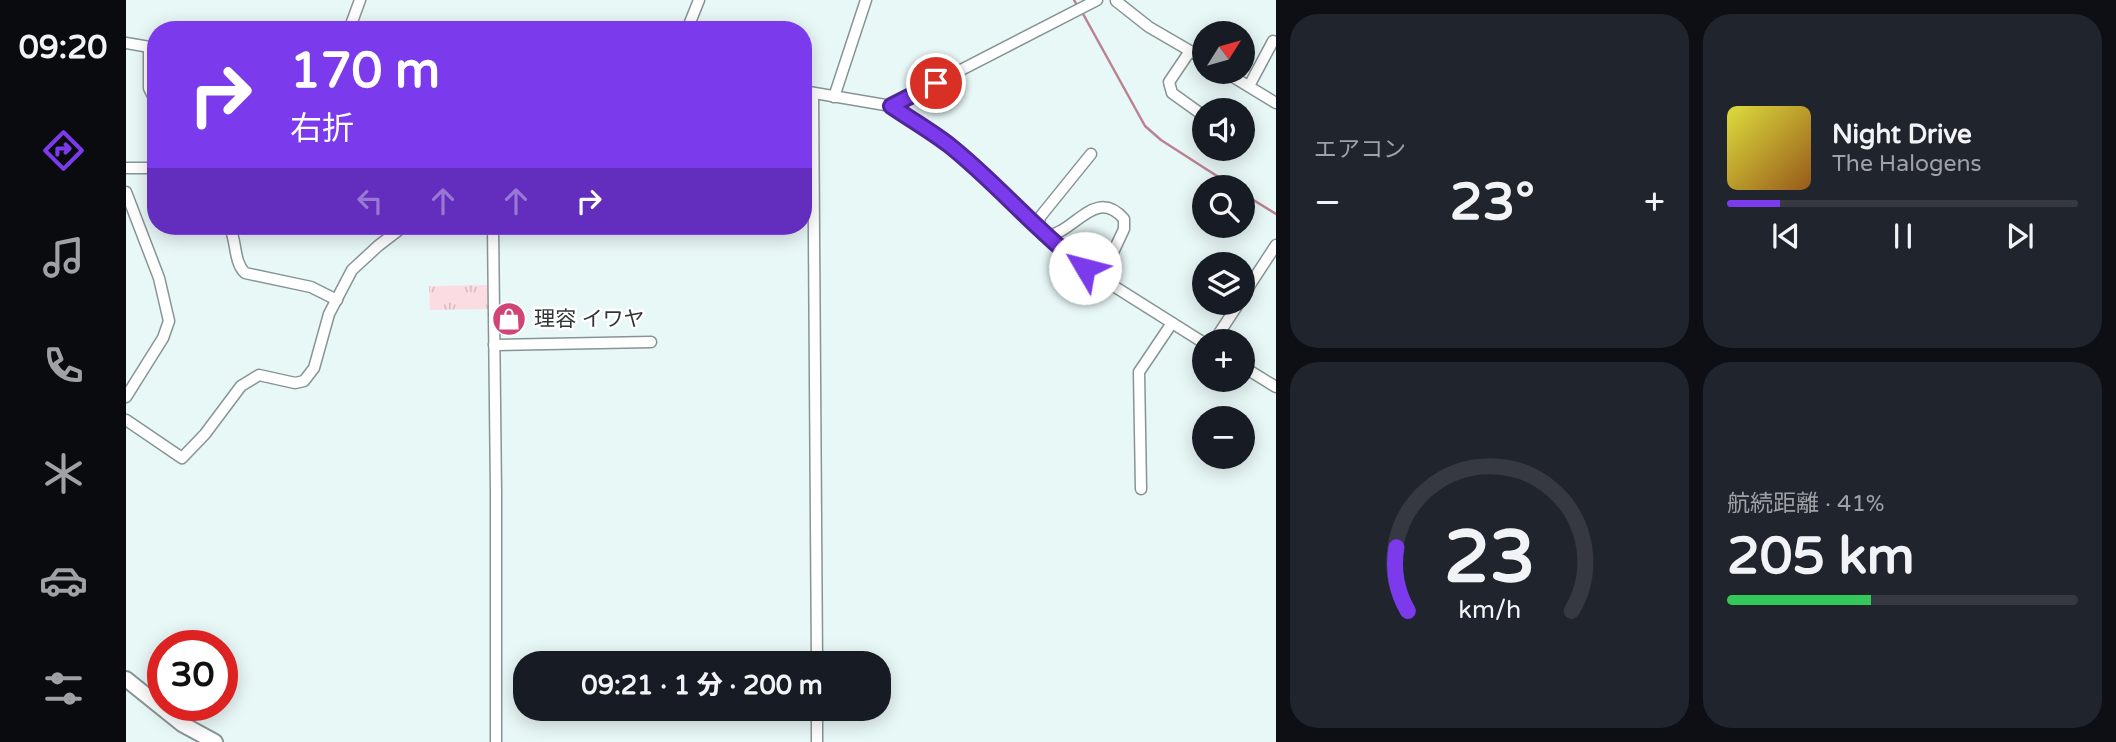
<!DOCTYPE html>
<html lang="ja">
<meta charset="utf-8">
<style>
:root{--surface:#171b24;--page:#20242c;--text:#f1f3f6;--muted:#9ea1a6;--line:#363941;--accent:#7c3aed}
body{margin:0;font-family:"Varela Round","Noto Sans JP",sans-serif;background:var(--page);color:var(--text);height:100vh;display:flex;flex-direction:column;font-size:26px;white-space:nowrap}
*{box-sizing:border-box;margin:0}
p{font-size:23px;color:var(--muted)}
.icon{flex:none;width:38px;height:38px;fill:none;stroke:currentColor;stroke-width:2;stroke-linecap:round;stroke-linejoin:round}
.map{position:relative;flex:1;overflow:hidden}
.drawer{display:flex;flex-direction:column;gap:14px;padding:14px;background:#0d0f14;width:840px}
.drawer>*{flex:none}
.guide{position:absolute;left:21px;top:21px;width:665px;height:214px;border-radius:28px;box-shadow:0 4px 18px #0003;background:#7c3aed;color:#fff;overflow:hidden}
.needle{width:46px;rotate:53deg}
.buttons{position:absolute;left:1066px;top:21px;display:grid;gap:14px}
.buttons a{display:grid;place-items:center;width:63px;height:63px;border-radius:50%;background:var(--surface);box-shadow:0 4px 18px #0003;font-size:35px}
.speed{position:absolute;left:21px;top:630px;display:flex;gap:14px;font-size:35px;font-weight:700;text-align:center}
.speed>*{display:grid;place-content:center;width:91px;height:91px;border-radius:50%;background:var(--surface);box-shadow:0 4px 18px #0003;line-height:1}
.speed .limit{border:10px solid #d22;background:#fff;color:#111}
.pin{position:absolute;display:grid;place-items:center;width:60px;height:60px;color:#fff;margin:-30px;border:4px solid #fff;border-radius:50%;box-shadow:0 2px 7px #0007}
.me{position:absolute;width:77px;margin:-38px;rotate:307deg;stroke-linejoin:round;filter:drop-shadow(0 0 5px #0008)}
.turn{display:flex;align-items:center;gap:24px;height:147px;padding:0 28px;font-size:32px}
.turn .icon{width:91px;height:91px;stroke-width:2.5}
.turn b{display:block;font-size:49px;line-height:60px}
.lanes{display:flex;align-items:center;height:66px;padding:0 28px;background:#0003;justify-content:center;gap:35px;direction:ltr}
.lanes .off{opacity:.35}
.big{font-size:52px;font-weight:800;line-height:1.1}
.drawer .tile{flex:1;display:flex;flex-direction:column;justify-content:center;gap:10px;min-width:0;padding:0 24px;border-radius:28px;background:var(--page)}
.drawer .dial{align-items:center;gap:0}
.dial svg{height:182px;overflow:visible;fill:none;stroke:var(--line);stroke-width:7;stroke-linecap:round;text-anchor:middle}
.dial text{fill:var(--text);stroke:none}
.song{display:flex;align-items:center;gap:21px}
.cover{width:84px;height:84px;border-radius:10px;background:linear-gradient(135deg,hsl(60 70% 55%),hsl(30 70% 35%))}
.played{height:7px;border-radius:4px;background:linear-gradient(90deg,var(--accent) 15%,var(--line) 15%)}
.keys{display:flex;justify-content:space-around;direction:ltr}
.heat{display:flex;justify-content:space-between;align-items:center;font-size:38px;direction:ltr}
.charge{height:10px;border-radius:5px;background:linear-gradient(90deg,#34c759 41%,var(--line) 0)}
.drawer .tiles{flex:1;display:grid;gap:14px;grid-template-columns:repeat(2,1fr)}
.trip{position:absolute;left:387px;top:651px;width:378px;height:70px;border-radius:28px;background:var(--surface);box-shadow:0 4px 18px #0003;font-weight:800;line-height:70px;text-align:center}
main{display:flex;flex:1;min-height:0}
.tabs{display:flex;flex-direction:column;width:126px;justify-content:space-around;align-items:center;background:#090b0e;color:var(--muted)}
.tabs .icon{width:49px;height:49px}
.tabs .selected{color:var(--accent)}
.tabs b{font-size:32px;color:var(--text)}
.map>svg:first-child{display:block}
.park{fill:url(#park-tufts)}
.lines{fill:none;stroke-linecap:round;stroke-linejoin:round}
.stream{stroke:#bd8291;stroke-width:2.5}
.street-casing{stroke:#869594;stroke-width:13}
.secondary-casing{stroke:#869594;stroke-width:18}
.street{stroke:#fff;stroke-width:10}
.secondary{stroke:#fff;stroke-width:14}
.route-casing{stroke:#51269a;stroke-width:18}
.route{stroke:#7c3aed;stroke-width:12}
.labels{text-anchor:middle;stroke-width:5;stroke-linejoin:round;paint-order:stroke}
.poi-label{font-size:21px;fill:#303635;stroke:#fff;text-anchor:start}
</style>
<main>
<nav class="tabs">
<b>09:20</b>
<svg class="icon selected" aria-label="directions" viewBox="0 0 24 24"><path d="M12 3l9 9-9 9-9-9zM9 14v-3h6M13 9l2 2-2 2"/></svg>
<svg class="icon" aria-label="music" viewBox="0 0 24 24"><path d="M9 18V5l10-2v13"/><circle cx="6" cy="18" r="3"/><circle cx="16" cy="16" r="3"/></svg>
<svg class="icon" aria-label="phone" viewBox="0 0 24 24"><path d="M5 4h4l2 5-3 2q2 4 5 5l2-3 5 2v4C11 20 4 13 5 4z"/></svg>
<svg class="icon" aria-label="climate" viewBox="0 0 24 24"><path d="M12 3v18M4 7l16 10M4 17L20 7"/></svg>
<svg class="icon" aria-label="car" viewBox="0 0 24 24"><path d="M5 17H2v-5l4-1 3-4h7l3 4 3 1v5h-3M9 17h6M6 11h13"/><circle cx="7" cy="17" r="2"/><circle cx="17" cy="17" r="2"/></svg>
<svg class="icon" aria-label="filters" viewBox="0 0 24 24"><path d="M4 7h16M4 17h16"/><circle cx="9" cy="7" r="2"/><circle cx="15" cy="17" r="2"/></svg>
</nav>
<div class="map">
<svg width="1150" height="742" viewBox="0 0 1150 742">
<defs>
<pattern id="park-tufts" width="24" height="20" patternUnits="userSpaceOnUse" patternTransform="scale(1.75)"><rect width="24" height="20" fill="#fcdce3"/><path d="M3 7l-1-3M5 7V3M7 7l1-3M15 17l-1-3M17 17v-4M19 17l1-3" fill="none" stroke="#d8bdc3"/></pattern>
</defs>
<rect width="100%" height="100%" fill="#e8f8f7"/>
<polygon class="park" points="363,285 363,309 304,310 303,286"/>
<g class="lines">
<g class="stream">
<polyline points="948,0 952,7"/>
<polyline points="956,12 1019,126 1035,140 1108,187"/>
<polyline points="1116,193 1150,214"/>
</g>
<g class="street-casing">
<g id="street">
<polyline points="990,1 1023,27 1078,59"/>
<polyline points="223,30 234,0"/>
<polyline points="561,30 573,0"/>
<polyline points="0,43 29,48"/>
<polyline points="23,47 23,88 27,96 30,97"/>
<polyline points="1064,51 1043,82 1046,93 1078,116"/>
<polyline points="1099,72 1150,103"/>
<polyline points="1123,86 1147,41"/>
<polyline points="677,91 765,106 821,144 861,178 931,246 959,268 1078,343"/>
<polyline points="687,93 691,663"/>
<polyline points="708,97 740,0"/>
<polyline points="765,106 971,0"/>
<polyline points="0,168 30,168"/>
<polyline points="0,192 33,278 43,321 37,338 0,397"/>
<path d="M103,226c8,14 4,35 16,47l66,14 26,13"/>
<polyline points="367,226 370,492 370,742"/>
<polyline points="912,228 914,217 965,154"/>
<path d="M920,236c29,-3 49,-50 78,-17v10l-23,49"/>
<polyline points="1116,297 1150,245"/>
<polyline points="1088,341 1113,303"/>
<polyline points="368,345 525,342"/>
<polyline points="1116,366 1150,387"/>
<polyline points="0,420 56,458 79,434 115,386 133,375 169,383 178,381 188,368 203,314 226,270 252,246 278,226"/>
<polyline points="1015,489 1013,372 1046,323"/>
<polyline points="691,709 691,742"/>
</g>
</g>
<g class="secondary-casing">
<polyline id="secondary" points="0,679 56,724 89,742"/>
</g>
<use href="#street" class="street"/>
<use href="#secondary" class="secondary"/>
</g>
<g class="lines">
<g class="route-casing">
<path id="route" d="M810,83l-45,23c19,13 40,25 58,39 48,38 87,86 136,123"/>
</g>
<use href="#route" class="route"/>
</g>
<defs>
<g id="shop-disc" transform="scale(1.75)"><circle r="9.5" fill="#d04476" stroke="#fff"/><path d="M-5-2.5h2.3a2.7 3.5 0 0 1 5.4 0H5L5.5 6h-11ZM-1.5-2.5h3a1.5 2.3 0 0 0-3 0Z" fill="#fff"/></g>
</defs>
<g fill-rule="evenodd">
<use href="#shop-disc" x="383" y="319"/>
</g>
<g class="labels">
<g class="poi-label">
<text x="408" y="326">理容 イワヤ</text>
</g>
</g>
</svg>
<div class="buttons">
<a><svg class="needle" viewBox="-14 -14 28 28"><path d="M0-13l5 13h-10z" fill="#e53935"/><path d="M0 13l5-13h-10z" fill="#9ea1a6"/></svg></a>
<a><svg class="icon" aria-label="sound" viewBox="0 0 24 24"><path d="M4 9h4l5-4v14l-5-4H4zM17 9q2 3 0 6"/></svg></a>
<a><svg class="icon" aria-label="search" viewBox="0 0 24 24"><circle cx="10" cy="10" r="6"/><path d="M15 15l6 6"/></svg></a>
<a><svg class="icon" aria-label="layers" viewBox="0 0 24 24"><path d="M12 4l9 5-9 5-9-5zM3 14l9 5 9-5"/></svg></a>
<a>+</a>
<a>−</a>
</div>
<div class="speed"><div class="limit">30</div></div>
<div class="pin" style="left:810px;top:83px;background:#d93025"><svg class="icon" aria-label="arrive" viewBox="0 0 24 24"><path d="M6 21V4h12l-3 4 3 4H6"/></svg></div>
<svg class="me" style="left:959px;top:268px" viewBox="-20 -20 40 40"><circle r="19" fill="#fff"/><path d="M0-13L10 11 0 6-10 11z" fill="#7c3aed"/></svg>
<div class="trip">09:21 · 1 分 · 200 m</div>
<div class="guide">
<div class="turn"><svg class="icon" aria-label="right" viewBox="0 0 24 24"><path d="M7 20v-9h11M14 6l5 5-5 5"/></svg><div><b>170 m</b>右折</div></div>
<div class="lanes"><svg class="icon off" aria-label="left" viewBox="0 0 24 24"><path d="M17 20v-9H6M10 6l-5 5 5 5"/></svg><svg class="icon off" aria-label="ahead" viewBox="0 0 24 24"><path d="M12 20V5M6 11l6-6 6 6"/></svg><svg class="icon off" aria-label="ahead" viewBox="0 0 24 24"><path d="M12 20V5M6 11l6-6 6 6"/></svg><svg class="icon" aria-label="right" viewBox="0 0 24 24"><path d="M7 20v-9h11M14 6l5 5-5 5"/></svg></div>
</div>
</div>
<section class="drawer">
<div class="tiles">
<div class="tile"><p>エアコン</p>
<div class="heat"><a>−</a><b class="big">23°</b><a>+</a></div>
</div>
<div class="tile">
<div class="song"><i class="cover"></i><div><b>Night Drive</b><p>The Halogens</p></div></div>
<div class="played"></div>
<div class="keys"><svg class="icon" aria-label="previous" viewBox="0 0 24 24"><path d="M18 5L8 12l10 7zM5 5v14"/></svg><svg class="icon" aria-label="pause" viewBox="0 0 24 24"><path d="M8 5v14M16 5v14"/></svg><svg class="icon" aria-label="next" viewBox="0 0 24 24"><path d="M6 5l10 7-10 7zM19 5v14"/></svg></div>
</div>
<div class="tile dial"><svg viewBox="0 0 100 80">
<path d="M14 69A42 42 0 1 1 86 69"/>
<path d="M14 69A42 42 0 0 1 9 41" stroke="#7c3aed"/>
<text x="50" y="56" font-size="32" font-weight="700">23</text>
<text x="50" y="72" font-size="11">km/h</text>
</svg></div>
<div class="tile"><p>航続距離 · 41%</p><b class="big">205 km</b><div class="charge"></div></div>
</div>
</section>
</main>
